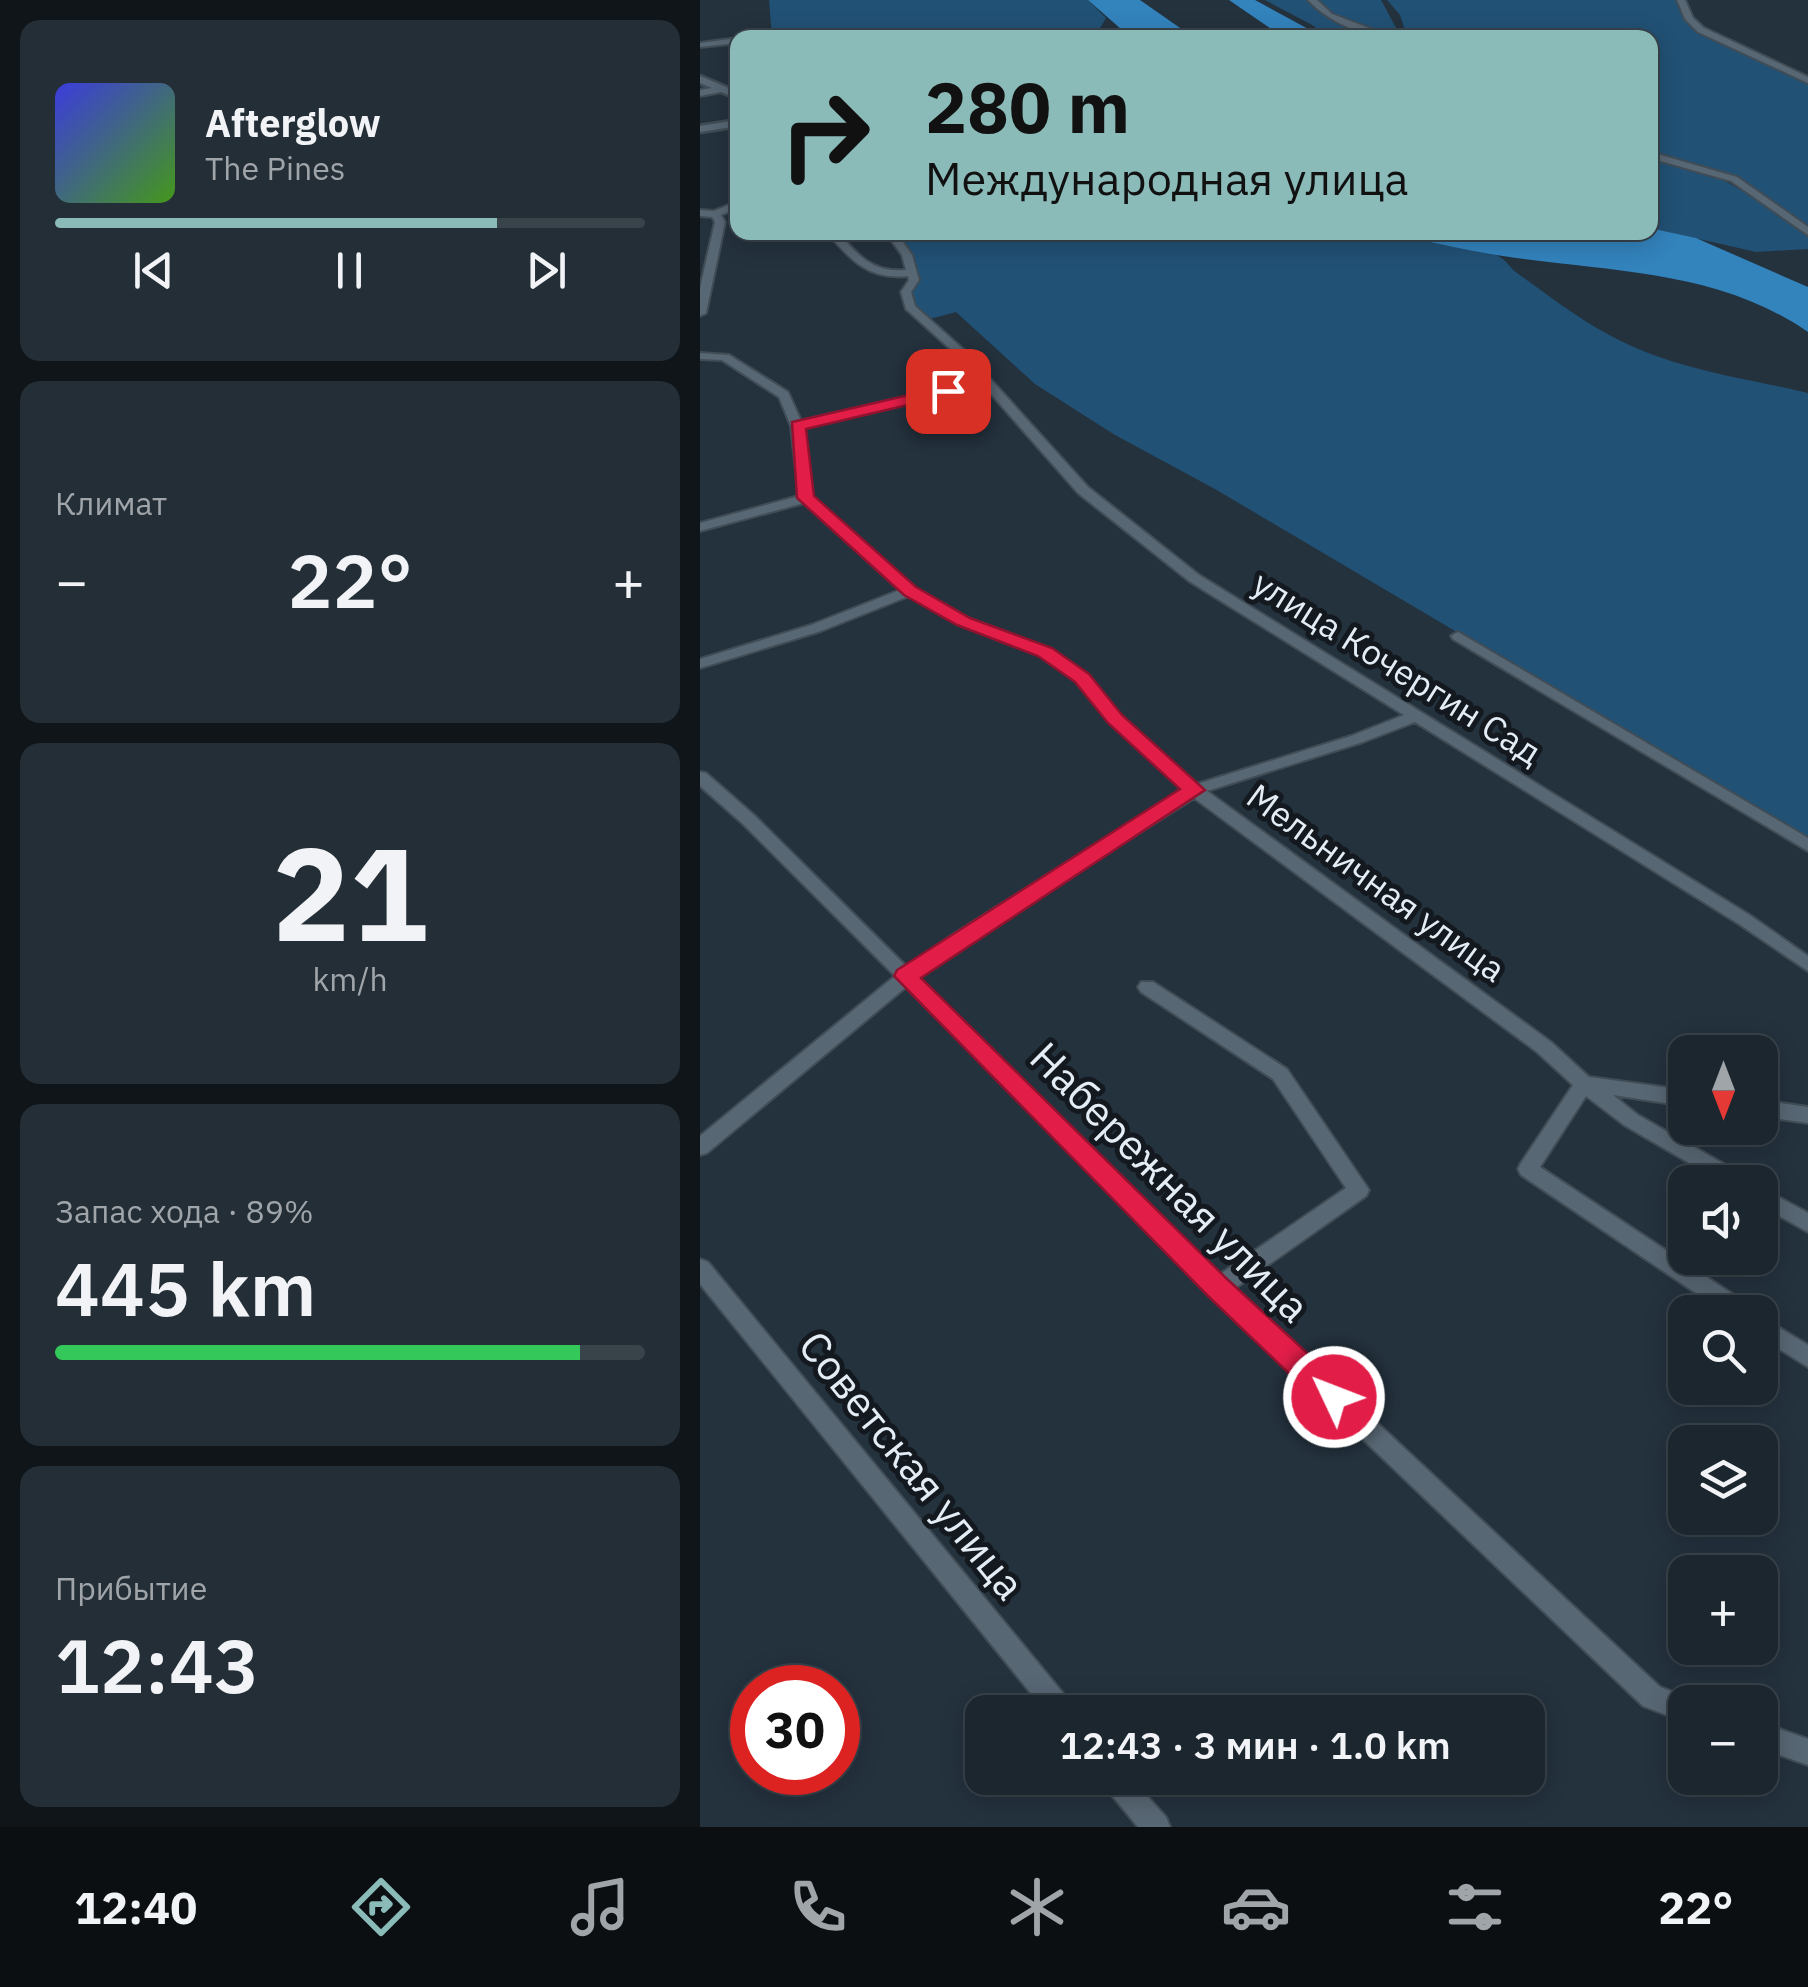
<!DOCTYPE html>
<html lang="ru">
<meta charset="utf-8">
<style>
:root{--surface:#1b262e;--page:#242e36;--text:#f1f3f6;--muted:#a0a5aa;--line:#39434a;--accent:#8bbbb9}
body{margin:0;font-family:"IBM Plex Sans",sans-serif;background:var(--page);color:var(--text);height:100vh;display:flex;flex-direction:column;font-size:38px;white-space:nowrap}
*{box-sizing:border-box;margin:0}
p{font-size:32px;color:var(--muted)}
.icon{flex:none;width:55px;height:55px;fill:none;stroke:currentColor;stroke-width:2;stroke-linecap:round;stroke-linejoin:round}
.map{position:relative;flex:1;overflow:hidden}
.panel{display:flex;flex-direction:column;gap:20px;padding:20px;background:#0f1519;width:700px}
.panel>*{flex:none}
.hud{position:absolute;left:30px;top:30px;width:928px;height:210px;border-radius:20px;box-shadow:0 5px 25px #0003,0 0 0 2px var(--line);background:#8bbbb9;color:#111;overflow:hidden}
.needle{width:65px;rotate:180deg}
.tools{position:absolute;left:968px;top:1035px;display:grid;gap:20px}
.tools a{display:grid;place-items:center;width:110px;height:110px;border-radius:20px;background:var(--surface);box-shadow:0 5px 25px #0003,0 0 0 2px var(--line);font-size:50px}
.speed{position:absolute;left:30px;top:1665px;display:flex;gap:20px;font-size:50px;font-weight:700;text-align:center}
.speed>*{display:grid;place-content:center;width:130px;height:130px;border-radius:50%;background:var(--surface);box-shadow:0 5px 25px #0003,0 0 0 2px var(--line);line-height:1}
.speed .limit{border:15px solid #d22;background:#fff;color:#111}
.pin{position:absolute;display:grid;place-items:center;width:85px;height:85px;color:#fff;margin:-42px;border-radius:20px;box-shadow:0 5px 15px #0006}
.me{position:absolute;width:110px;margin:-55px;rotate:313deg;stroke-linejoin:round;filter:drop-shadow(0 0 8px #0008)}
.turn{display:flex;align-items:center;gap:35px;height:210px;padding:0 30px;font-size:45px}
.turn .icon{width:130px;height:130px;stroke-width:2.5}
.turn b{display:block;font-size:70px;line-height:85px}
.big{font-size:75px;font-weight:600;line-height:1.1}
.panel .card{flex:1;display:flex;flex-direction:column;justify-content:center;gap:15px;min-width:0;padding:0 35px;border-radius:20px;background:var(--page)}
.panel .dial{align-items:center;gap:0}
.dial b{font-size:130px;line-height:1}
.song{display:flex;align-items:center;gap:30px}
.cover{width:120px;height:120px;border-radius:15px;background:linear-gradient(135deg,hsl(240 70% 55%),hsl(100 70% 35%))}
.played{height:10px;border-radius:5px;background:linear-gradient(90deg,var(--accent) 75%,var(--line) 75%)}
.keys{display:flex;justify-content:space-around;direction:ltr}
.heat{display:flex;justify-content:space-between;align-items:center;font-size:55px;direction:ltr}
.charge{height:15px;border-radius:8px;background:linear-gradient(90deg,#34c759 89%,var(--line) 0)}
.trip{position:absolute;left:265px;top:1695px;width:580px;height:100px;border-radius:20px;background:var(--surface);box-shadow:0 5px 25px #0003,0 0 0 2px var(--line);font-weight:600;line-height:100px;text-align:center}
.menu{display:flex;height:160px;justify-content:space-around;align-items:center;background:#0b0f12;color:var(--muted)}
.menu .icon{width:70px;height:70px}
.menu .on{color:var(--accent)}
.menu b{font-size:45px;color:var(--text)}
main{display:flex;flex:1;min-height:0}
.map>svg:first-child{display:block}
.green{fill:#215175}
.water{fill:#3383bd}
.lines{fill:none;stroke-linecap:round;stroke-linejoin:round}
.minor-casing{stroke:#414d56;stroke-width:4}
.tertiary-casing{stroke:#414d56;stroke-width:5}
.minor{fill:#586774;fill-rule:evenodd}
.tertiary{fill:#586774;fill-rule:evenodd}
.route{fill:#e11d48;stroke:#92132f;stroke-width:2.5}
.labels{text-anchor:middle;stroke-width:10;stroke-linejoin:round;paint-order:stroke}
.street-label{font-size:35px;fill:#e4edf5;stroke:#13191f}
.near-street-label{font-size:42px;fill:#e4edf5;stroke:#13191f}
</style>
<main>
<section class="panel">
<div class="card">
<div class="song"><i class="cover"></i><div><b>Afterglow</b><p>The Pines</p></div></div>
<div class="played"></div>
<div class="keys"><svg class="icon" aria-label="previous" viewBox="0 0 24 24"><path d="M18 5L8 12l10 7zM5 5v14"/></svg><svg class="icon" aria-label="pause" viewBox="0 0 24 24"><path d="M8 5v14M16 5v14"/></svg><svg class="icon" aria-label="next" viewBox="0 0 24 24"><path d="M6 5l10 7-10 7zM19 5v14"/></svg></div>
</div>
<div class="card"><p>Климат</p>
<div class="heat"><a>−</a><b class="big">22°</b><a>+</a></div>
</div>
<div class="card dial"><b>21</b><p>km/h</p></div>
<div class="card"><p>Запас хода · 89%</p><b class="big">445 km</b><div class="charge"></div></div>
<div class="card"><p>Прибытие</p><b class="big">12:43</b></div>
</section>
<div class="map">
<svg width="1108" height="1827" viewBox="0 0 1108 1827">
<rect width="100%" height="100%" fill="#24323e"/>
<g class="green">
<polygon points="69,0 388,0 406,18 395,37 72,37"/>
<polygon points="565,0 681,0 701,37 623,37 614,26"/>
<path d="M687,0h290l5,16 19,18 107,49v142l-70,-48 -40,-10c40,20 75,41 110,69v13l-52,3 -101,-23 -5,-7v-184l-243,-1 -7,-22z"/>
<path d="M199,232h482c28,5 98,11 119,25 7,4 11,12 17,16 35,25 69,52 108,70 59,28 120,35 183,50v447l-593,-351 -100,-54 -80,-51 -79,-72 -30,8 -15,-18 5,-34 -18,-32z"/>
</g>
<g class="water">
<polygon points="388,0 440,0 493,37 430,37"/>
<polygon points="529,0 555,0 623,37 583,37"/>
<path d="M950,228l46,10 112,49v45c-91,-63 -200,-60 -305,-76 -41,-6 -81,-17 -122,-23l269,-1z"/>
</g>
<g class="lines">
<g class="minor-casing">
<g id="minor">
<path d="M608,0h9l15,14 63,24c-31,0 -66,-16 -87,-38z"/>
<polygon points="977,0 985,0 993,18 1004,28 1108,77 1108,83 998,32 985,19"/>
<polygon points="69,33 72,37 50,38 51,36"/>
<polygon points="38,38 38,43 0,47 0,43"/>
<polygon points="24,86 27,91 0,96 0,90"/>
<polygon points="950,152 1037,177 1108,227 1108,235 1031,181 950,158"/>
<polygon points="38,201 38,208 21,215 25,222 6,313 0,316 0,288 15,222 12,217 0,216 0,210 14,211"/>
<path d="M127,232h11c20,24 35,41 68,38l-4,-15 -17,-23h11l16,23 7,25 -8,12 4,14 50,45 123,136 111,88 552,341 57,40v15l-69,-47 -324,-202 -52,20 -156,49 344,251 38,35 96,13v16l-72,-11 25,20 107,61 3,6h-26l-98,-57 -38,-29 -46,71 209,138 3,7h-28l-203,-137 -3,-6 3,-6 52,-78 -36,-33 -343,-254 -231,146 -45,34 301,297 127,-87 -73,-109 -132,-87 -3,-5 3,-5h12l134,87 82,121 -3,6 -132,93 426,398 34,13 1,2h-10v20l-42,-16 -433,-412 -304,-307 -199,166 -7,2v-19l195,-160 -152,-152 -43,-38v-14l6,1 49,43 152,151 44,-31 232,-147 -73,-67 -33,-41 -37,-26 -82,-31 -49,-28 -88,35 -121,37v-9l111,-34 89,-35 -96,-87 -104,28v-8l99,-27 -8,-70 -12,-29 -57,-37 -22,-1v-6l29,2 59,37 13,29 178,-41 -22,-25 -51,-46 -5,-17 8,-12 -1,-4c-39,4 -57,-15 -81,-44zM284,386l94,107 111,88 215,134 -53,21 -154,48 -77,-68 -33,-41 -37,-26 -82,-31 -53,-30 -103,-91 -9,-69z"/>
<polygon points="758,632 1108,838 1108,851 753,639 751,636"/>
<polygon points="1060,1100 1108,1107 1108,1123 1060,1116"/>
<polygon points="1060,1187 1108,1213 1108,1232 1060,1205"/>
<polygon points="0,1259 8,1262 371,1703 375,1712 346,1712 0,1284"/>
<polygon points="1060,1316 1108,1345 1108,1367 1060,1337"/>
<polygon points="1060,1722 1108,1739 1108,1765 1060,1748"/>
<polygon points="401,1778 431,1778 466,1817 470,1827 438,1827 405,1787"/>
</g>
</g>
<g class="tertiary-casing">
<g id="tertiary">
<polygon points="0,76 38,92 38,99 0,83"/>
<polygon points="38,120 38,126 0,132 0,126"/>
</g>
</g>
<use href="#minor" class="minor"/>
<use href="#tertiary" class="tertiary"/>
</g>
<polygon class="route" points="248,386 256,391 254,394 106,429 114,496 216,587 270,618 352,648 389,674 422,715 505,790 221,978 527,1279 644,1387 648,1397 644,1406 634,1410 623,1406 508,1296 194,976 197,970 480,789 408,723 375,682 338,656 257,625 204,595 97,498 92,422"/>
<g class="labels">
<g class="street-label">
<text transform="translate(697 668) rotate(32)" y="12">улица Кочергин Сад</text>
<text transform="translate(676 883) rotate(36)" y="12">Мельничная улица</text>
</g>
<g class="near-street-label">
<text transform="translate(470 1182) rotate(45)" y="15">Набережная улица</text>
<text transform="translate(212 1465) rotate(51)" y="15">Советская улица</text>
</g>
</g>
</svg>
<div class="tools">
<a><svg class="needle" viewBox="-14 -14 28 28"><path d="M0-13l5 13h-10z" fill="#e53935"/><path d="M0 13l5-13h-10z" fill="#a0a5aa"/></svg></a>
<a><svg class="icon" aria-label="sound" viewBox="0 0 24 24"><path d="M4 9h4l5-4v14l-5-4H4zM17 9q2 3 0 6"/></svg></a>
<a><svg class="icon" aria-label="search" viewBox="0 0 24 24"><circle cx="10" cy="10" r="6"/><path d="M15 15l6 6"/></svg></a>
<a><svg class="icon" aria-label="layers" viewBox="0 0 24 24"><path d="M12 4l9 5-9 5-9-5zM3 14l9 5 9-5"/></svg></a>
<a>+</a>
<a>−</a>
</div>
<div class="speed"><div class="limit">30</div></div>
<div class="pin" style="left:248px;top:391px;background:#d93025"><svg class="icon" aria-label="arrive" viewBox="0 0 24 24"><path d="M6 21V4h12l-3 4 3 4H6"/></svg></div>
<svg class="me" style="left:634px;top:1397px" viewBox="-20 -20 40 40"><circle r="17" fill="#e11d48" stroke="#fff" stroke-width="3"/><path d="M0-11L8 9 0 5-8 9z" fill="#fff"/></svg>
<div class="trip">12:43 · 3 мин · 1.0 km</div>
<div class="hud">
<div class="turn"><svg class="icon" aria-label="right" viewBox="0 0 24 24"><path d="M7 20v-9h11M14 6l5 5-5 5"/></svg><div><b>280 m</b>Международная улица</div></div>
</div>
</div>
</main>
<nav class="menu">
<b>12:40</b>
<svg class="icon on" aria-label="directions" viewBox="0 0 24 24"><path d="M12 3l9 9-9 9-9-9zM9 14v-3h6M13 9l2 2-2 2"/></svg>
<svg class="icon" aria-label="music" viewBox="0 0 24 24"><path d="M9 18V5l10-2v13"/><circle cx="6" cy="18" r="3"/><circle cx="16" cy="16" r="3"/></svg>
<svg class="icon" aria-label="phone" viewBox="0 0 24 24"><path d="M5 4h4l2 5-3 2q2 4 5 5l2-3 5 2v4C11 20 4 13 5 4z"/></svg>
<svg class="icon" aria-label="climate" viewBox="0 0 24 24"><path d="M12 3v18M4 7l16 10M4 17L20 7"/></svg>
<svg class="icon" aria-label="car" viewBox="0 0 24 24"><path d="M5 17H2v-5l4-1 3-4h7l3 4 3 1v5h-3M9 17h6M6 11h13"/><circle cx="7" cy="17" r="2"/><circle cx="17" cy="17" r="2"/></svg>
<svg class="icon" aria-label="filters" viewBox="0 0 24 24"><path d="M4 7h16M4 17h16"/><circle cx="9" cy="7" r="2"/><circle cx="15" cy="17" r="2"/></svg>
<b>22°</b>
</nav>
